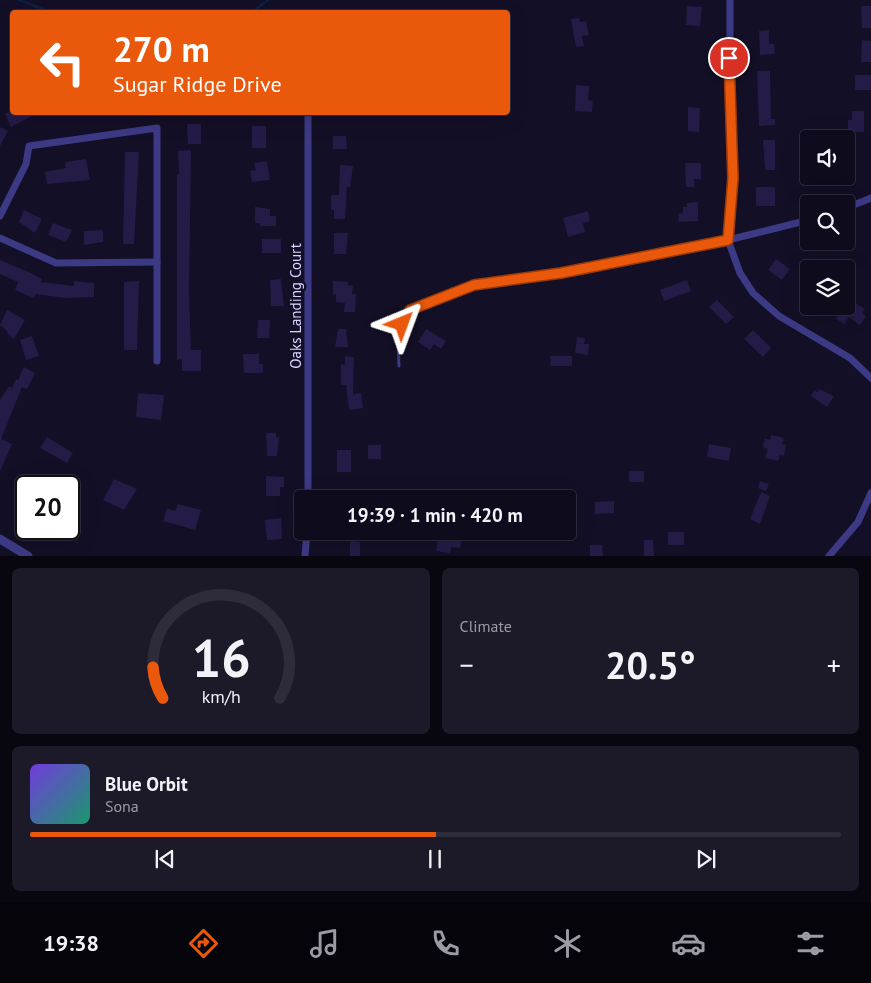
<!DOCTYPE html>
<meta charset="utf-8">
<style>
:root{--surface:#0e0b1c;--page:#1c1929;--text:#f1f3f6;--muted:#9b9ba3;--line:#2e2b3b;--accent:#ea580c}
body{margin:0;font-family:"PT Sans",sans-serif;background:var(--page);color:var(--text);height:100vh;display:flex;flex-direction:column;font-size:19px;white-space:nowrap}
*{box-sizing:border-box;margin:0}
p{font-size:16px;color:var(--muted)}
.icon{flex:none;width:28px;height:28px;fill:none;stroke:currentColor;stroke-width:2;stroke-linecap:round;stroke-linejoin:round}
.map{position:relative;height:556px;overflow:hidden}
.side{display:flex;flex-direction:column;gap:12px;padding:12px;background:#08060f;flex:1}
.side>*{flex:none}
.hud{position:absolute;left:10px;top:10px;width:500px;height:105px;border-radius:5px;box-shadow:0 5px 20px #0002,0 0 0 1px var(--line);background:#ea580c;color:#fff;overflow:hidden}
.buttons{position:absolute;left:800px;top:130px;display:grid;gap:10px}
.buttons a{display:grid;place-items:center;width:55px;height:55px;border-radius:5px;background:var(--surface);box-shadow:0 5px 20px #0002,0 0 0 1px var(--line);font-size:25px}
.speed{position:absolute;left:15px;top:475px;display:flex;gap:10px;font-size:25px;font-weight:700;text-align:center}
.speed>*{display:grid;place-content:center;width:65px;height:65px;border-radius:50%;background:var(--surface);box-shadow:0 5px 20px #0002,0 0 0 1px var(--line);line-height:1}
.speed .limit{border:2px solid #111;border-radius:8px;background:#fff;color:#111}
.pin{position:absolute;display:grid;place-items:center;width:42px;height:42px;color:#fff;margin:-21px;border:2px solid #fff;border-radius:50%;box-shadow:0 1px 5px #0007}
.me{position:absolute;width:55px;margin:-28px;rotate:44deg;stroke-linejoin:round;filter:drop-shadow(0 0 4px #0008)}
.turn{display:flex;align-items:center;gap:18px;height:105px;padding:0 20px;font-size:22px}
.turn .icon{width:65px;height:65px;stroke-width:2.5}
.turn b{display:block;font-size:35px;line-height:42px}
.big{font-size:38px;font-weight:600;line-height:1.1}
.side .tile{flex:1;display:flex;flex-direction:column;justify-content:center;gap:8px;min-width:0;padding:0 18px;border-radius:8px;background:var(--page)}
.side .dial{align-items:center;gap:0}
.dial svg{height:130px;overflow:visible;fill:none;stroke:var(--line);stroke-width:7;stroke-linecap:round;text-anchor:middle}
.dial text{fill:var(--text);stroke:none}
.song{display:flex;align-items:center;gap:15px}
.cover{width:60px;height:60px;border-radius:8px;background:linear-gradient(135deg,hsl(260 70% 55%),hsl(160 70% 35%))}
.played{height:5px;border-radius:2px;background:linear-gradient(90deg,var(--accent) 50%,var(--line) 50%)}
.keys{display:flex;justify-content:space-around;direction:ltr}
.heat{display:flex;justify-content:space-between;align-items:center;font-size:28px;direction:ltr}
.side .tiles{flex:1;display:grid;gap:12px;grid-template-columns:1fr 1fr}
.tile:last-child{grid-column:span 2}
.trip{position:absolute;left:294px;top:490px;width:282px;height:50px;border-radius:5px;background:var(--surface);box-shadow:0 5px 20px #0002,0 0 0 1px var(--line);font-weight:600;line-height:50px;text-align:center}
.tab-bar{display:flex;height:80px;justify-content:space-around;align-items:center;background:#06040b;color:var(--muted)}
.tab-bar .icon{width:35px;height:35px}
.tab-bar .selected{color:var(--accent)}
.tab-bar b{font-size:22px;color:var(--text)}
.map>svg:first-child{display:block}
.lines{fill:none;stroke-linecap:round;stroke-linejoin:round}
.stream{stroke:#0a1f44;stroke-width:2.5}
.building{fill:#241b47}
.service{stroke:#3d3a85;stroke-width:3}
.minor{stroke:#3d3a85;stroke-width:7}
.tertiary{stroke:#3d3a85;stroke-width:9}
.route-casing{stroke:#983908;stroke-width:12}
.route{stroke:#ea580c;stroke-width:9}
.labels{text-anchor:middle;stroke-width:5;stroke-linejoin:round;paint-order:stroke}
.street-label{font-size:15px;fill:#d9d4ff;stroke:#130f26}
</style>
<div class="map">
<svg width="871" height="556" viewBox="0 0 871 556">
<rect width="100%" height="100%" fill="#130f26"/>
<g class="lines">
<g class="stream">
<polyline points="19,0 51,12"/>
<polyline points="252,12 268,0"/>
</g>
</g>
<g class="building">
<polygon points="687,6 702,7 700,26 686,25"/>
<polygon points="861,6 871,6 871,28 862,28"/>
<polygon points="579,18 580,22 586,21 589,35 582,36 584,46 576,47 571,19"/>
<polygon points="769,30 769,44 774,44 775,54 760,55 759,31"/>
<polygon points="862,40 871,41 871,62 861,62"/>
<polygon points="757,71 770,71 771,119 775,119 775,125 759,126"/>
<rect x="855" y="75" width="16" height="15"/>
<polygon points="576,85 589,86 588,100 593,101 592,112 575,111"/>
<polygon points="688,107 700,108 699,132 688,131"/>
<polygon points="12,110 12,112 40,112 11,127 5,114"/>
<polygon points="852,111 864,111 864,132 848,132 848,120 852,120"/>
<polygon points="187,124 201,124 201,144 188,144"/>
<rect x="252" y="126" width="14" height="22"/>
<polygon points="0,127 8,131 0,146"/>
<polygon points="333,136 346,136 347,149 333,149"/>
<polygon points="763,140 775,140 775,170 765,170"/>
<polygon points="191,150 189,293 191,350 201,350 201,371 182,371 182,359 177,360 177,174 179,174 178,151"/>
<polygon points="125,152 139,152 134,244 123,244"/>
<polygon points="86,159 90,180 47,184 45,172 66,168 65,162"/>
<polygon points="267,161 270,180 252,182 250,171 256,170 254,163"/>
<polygon points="685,163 701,163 701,179 694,179 694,187 686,187"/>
<polygon points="340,165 353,166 350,187 347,187 345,219 334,219 334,210 331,210 331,195 339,195"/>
<rect x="756" y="187" width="19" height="19"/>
<polygon points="698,202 698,221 679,222 678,214 683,213 683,207 687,207 687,203"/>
<polygon points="255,207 270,209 270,216 276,216 276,226 260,226 260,223 255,223"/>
<polygon points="24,210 42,219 35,233 19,222"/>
<polygon points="588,211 590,221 583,223 585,232 568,237 563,218"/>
<polygon points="53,223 72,230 66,242 48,235"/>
<polygon points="103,230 103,242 84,245 84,231"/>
<polygon points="334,233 348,233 346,254 334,254"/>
<rect x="262" y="239" width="19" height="14"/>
<polygon points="776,259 790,269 782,280 768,270"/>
<polygon points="0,260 31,273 42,279 41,282 74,286 74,281 94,283 94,297 65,298 36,294 34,298 15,290 18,282 0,274"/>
<polygon points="281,279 284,306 271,306 270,280"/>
<polygon points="687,280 691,291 664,301 660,290"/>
<polygon points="139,281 137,350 124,350 124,282"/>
<polygon points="333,281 348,282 348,285 353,286 352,294 356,294 355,312 344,312 345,303 336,302 336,294 333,294"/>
<polygon points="717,300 734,317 726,324 709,307"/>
<polygon points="847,303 853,307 855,303 865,309 862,313 866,316 860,325 849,317 844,324 836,319"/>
<polygon points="7,310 25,320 14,339 7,334 8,332 0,325"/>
<polygon points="258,320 270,320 269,338 257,338"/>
<polygon points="338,329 346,329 348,347 335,347"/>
<polygon points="426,329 446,341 441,349 434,344 430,350 418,342"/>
<polygon points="753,330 771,348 763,357 744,339"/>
<polygon points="32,336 39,356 26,360 20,340"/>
<polygon points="577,337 585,338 584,344 589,344 588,355 575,353"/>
<polygon points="243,354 259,354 259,364 263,364 263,373 244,373"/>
<polygon points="345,356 354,357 353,394 361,393 363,408 349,410 346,385 341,385 341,364 345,365"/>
<polygon points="550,356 572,356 572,366 551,366"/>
<polygon points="24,367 35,373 27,389 22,387 1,439 12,444 0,471 0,400 9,386 12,388 16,379 18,380"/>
<polygon points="819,389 834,396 827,407 811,396 814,390 817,392"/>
<polygon points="138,393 164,395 161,420 136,417"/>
<polygon points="266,433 276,433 276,437 279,437 277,456 267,456"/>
<polygon points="771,435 784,438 782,444 786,445 784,456 780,455 778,461 765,458 768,449 763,447 765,438 770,440"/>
<polygon points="47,437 73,453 67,463 40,448"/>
<polygon points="709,444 731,448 729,461 707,457"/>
<rect x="368" y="445" width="13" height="14"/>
<rect x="337" y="450" width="14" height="22"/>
<rect x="629" y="471" width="15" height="11"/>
<polygon points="266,476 284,477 284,487 280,487 280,496 266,496"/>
<polygon points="114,479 137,489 124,510 103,500"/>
<polygon points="760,481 769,484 766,491 758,488"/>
<polygon points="761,492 770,496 760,524 750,519"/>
<polygon points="614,501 614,513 595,514 595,502"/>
<polygon points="178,504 201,510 195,530 163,521 167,508 175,511"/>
<polygon points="281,518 282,539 267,540 265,520"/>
<polygon points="451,531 463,531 460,548 451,547 450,553 436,551 438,538 450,540"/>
<rect x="668" y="532" width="16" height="13"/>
<polygon points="644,540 653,540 654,556 644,556"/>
<polygon points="350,541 360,542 360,556 350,556"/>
<polygon points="590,545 602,545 603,556 590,556"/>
</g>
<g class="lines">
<polyline class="service" points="399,366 398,341 402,324 410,310 441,297 474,285 561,273 727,240"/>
<g class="minor">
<polyline points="730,0 730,155 733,178 728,240 740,273 753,293 779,316 850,358 871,378"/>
<polyline points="308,112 308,499"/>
<polyline points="846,208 871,198"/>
<polyline points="0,216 26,164 29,146 157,128 157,361"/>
<polyline points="0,238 56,263 157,262"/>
<polyline points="728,240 809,220"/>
<polyline points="305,556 307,531"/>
<polyline points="829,556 858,522 871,493"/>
</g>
<polyline class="tertiary" points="0,539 28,556"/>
</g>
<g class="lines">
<g class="route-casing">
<polyline id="route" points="402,324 410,310 474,285 561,273 728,240 733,178 729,58"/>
</g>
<use href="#route" class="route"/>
</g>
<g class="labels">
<g class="street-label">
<text transform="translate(296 306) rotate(-90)" y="5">Oaks Landing Court</text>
</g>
</g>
</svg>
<div class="buttons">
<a><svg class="icon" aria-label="sound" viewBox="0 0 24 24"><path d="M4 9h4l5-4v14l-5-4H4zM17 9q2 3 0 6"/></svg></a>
<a><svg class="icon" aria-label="search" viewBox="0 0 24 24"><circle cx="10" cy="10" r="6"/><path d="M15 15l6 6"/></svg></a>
<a><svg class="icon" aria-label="layers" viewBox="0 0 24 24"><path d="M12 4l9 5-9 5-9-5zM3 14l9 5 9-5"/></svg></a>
</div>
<div class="speed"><div class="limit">20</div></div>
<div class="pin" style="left:729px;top:58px;background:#d93025"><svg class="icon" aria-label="arrive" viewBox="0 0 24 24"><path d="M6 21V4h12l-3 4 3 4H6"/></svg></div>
<svg class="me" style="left:402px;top:324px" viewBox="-20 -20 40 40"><path d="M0-17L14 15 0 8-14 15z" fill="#ea580c" stroke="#fff" stroke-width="4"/></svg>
<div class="trip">19:39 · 1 min · 420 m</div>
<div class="hud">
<div class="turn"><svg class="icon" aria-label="left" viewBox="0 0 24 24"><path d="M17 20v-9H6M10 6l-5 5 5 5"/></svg><div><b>270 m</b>Sugar Ridge Drive</div></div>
</div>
</div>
<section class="side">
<div class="tiles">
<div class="tile dial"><svg viewBox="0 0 100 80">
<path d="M14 69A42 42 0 1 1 86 69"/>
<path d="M14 69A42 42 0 0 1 8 50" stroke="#ea580c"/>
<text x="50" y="56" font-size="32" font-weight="700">16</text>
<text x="50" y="72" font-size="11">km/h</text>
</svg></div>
<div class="tile"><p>Climate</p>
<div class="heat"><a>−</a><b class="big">20.5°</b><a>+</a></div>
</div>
<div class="tile">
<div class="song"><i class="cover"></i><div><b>Blue Orbit</b><p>Sona</p></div></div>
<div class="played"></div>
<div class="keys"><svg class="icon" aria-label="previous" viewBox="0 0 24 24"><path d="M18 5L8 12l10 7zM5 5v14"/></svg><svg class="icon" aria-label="pause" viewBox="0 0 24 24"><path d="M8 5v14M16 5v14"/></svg><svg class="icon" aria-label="next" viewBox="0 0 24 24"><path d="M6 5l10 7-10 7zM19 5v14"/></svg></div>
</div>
</div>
</section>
<nav class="tab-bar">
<b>19:38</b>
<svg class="icon selected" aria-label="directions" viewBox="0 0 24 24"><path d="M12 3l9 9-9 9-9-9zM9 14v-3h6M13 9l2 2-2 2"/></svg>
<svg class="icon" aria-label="music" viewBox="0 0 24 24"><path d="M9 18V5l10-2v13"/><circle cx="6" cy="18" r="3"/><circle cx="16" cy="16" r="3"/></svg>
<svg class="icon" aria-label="phone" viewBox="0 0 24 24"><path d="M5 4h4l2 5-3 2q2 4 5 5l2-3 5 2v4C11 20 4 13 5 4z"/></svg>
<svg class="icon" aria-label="climate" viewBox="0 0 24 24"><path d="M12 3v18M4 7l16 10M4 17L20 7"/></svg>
<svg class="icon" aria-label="car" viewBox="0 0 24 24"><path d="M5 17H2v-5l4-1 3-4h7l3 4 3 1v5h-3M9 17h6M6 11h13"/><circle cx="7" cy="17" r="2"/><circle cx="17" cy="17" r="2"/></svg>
<svg class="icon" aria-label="filters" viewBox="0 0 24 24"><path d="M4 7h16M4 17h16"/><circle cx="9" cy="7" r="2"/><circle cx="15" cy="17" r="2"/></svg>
</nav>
